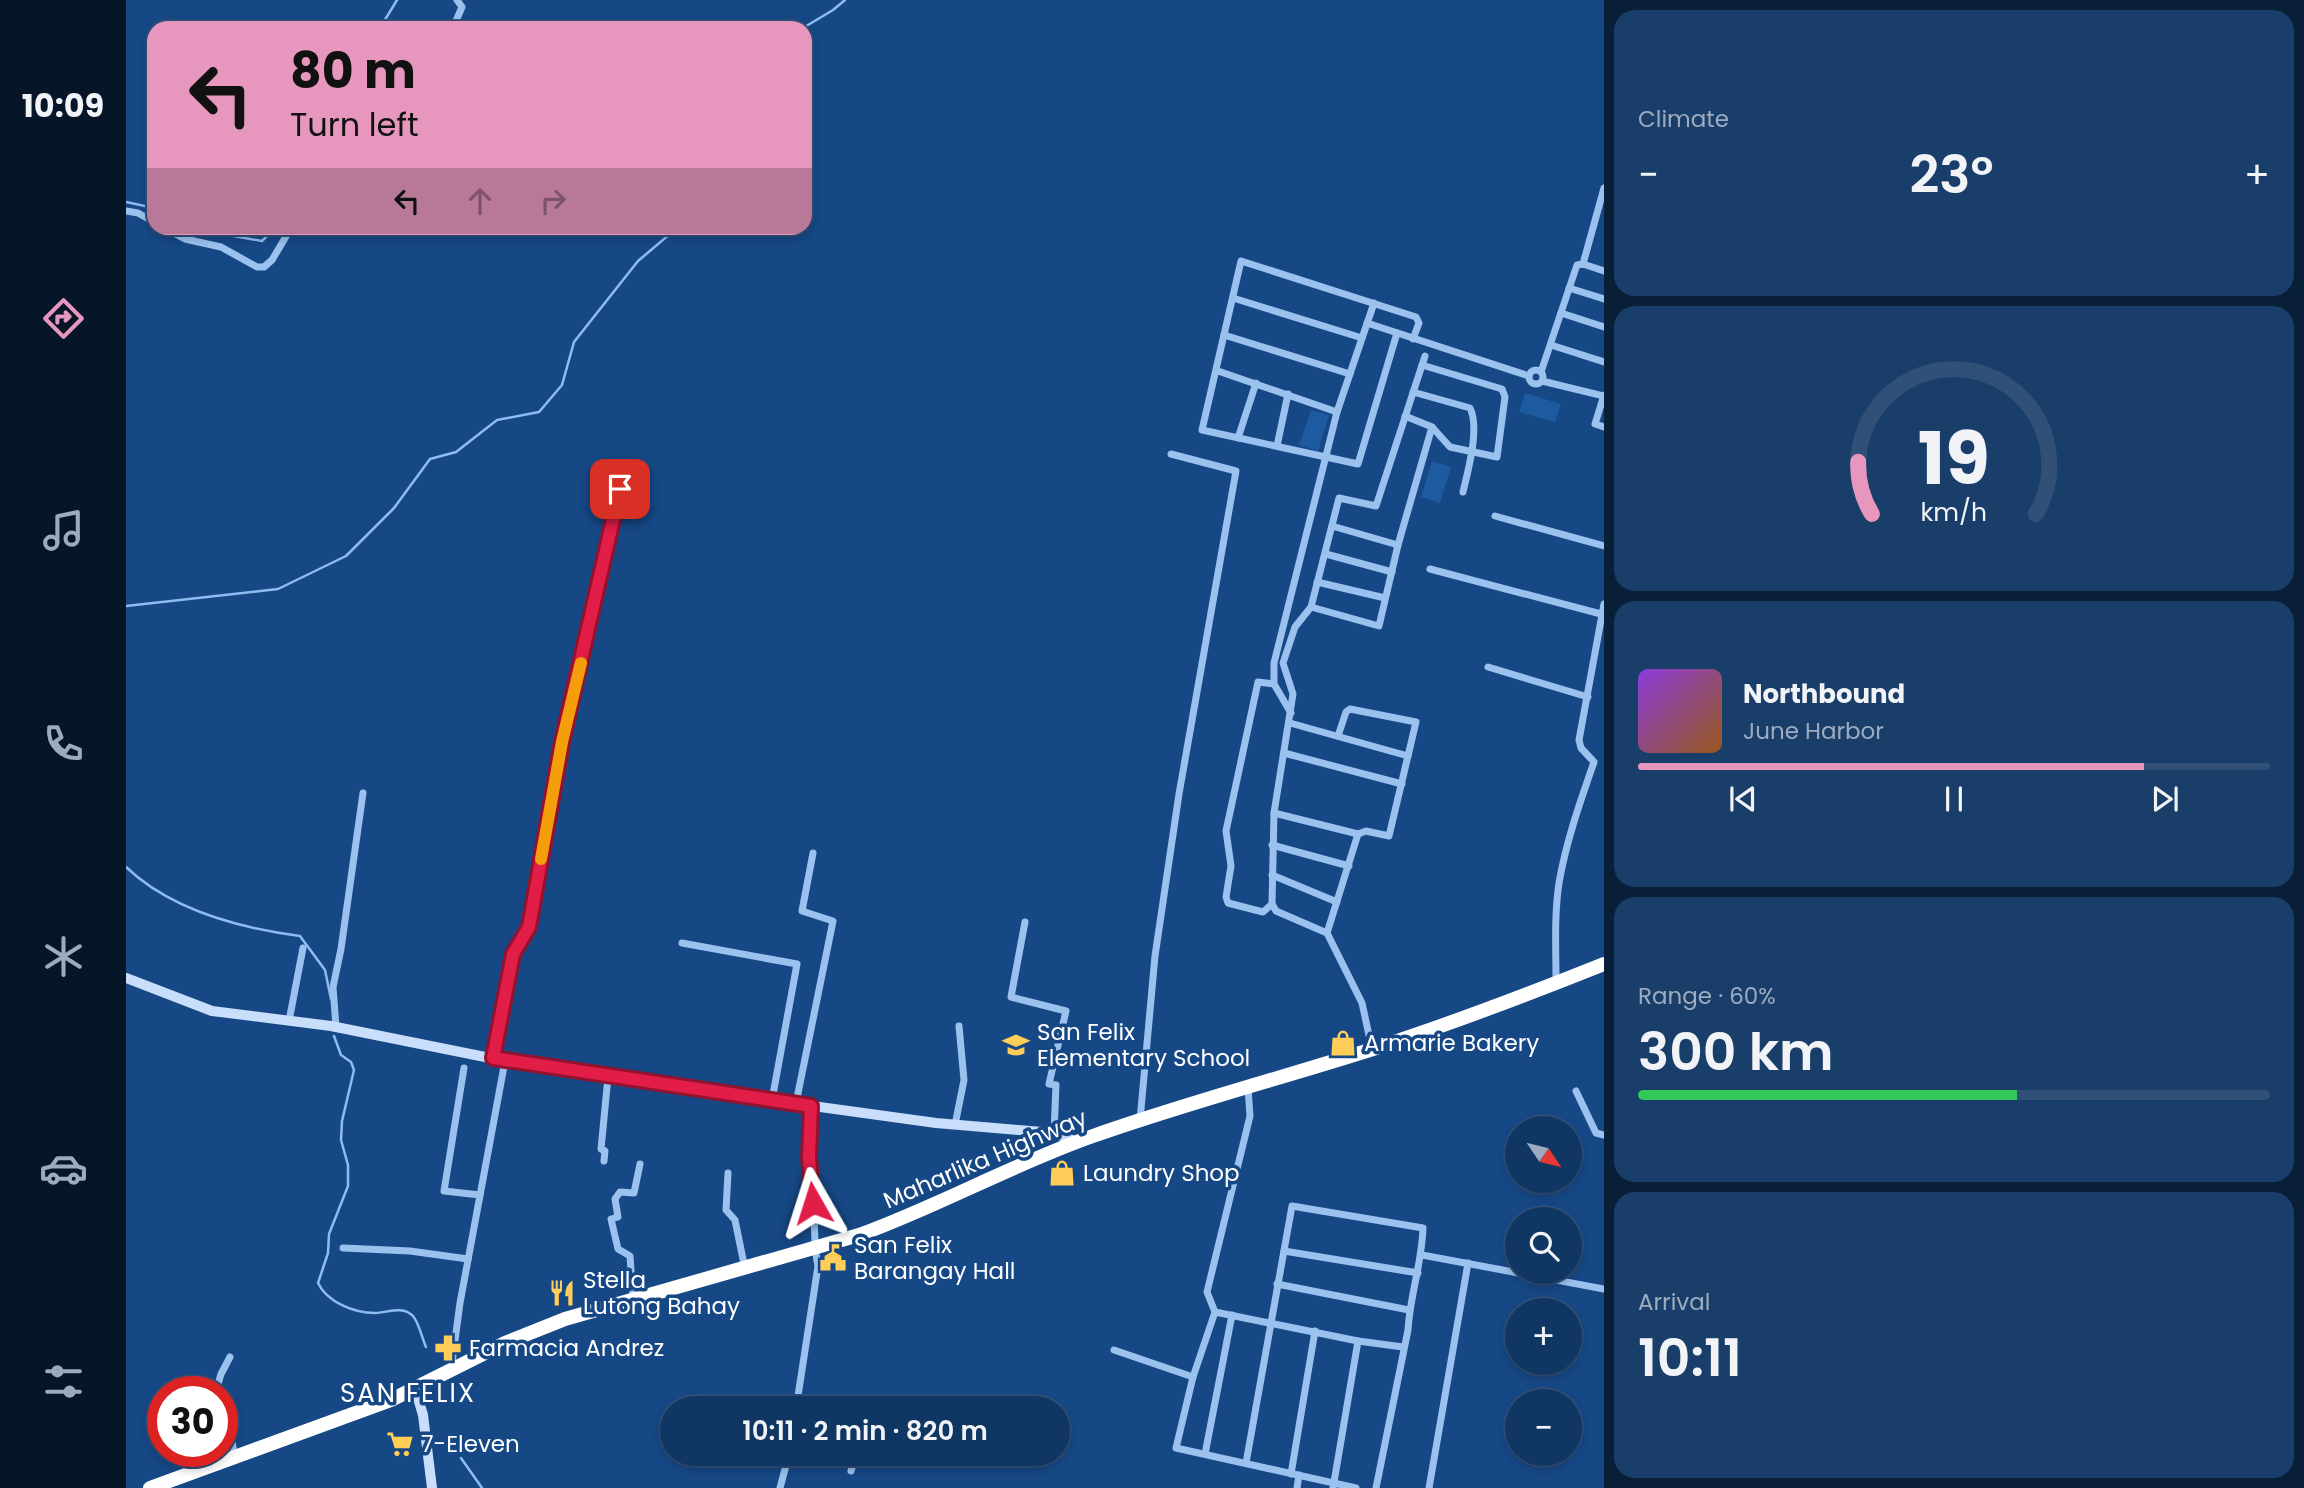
<!DOCTYPE html>
<meta charset="utf-8">
<style>
:root{--surface:#103664;--page:#193e6a;--text:#f1f3f6;--muted:#9cabbf;--line:#305078;--accent:#e797bd}
body{margin:0;font-family:Poppins,sans-serif;background:var(--page);color:var(--text);height:100vh;display:flex;flex-direction:column;font-size:26px;white-space:nowrap}
*{box-sizing:border-box;margin:0}
p{font-size:23px;color:var(--muted)}
.icon{flex:none;width:38px;height:38px;fill:none;stroke:currentColor;stroke-width:2;stroke-linecap:round;stroke-linejoin:round}
.map{position:relative;flex:1;overflow:hidden}
.side{display:flex;flex-direction:column;gap:10px;padding:10px;background:#091e37;width:700px}
.side>*{flex:none}
.hud{position:absolute;left:21px;top:21px;width:665px;height:214px;border-radius:21px;box-shadow:0 4px 10px #0003,0 0 0 2px var(--line);background:#e797bd;color:#111;overflow:hidden}
.needle{width:46px;rotate:125deg}
.buttons{position:absolute;left:1379px;top:1116px;display:grid;gap:14px}
.buttons a{display:grid;place-items:center;width:77px;height:77px;border-radius:50%;background:var(--surface);box-shadow:0 4px 10px #0003,0 0 0 2px var(--line);font-size:35px}
.speed{position:absolute;left:21px;top:1376px;display:flex;gap:14px;font-size:35px;font-weight:700;text-align:center}
.speed>*{display:grid;place-content:center;width:91px;height:91px;border-radius:50%;background:var(--surface);box-shadow:0 4px 10px #0003,0 0 0 2px var(--line);line-height:1}
.speed .limit{border:10px solid #d22;background:#fff;color:#111}
.pin{position:absolute;display:grid;place-items:center;width:60px;height:60px;color:#fff;margin:-30px;border-radius:14px;box-shadow:0 4px 10px #0006}
.me{position:absolute;width:77px;margin:-38px;rotate:354deg;stroke-linejoin:round;filter:drop-shadow(0 0 5px #0008)}
.turn{display:flex;align-items:center;gap:24px;height:147px;padding:0 28px;font-size:32px}
.turn .icon{width:91px;height:91px;stroke-width:2.5}
.turn b{display:block;font-size:49px;line-height:60px}
.lanes{display:flex;align-items:center;height:66px;padding:0 28px;background:#0003;justify-content:center;gap:35px;direction:ltr}
.lanes .off{opacity:.35}
.big{font-size:52px;font-weight:600;line-height:1.1}
.side .tile{flex:1;display:flex;flex-direction:column;justify-content:center;gap:10px;min-width:0;padding:0 24px;border-radius:21px;background:var(--page)}
.side .dial{align-items:center;gap:0}
.dial svg{height:182px;overflow:visible;fill:none;stroke:var(--line);stroke-width:7;stroke-linecap:round;text-anchor:middle}
.dial text{fill:var(--text);stroke:none}
.song{display:flex;align-items:center;gap:21px}
.cover{width:84px;height:84px;border-radius:10px;background:linear-gradient(135deg,hsl(270 70% 55%),hsl(30 70% 35%))}
.played{height:7px;border-radius:4px;background:linear-gradient(90deg,var(--accent) 80%,var(--line) 80%)}
.keys{display:flex;justify-content:space-around;direction:ltr}
.heat{display:flex;justify-content:space-between;align-items:center;font-size:38px;direction:ltr}
.charge{height:10px;border-radius:5px;background:linear-gradient(90deg,#34c759 60%,var(--line) 0)}
.trip{position:absolute;left:534px;top:1396px;width:410px;height:70px;border-radius:35px;background:var(--surface);box-shadow:0 4px 10px #0003,0 0 0 2px var(--line);font-weight:600;line-height:70px;text-align:center}
main{display:flex;flex:1;min-height:0}
.dock{display:flex;flex-direction:column;width:126px;justify-content:space-around;align-items:center;background:#061628;color:var(--muted)}
.dock .icon{width:49px;height:49px}
.dock .current{color:var(--accent)}
.dock b{font-size:32px;color:var(--text)}
.map>svg:first-child{display:block}
.green{fill:#1e5a9f}
.lines{fill:none;stroke-linecap:round;stroke-linejoin:round}
.stream{stroke:#8dbcf1;stroke-width:2.5}
.street{stroke:#9bc1ee;stroke-width:7}
.secondary{stroke:#c8defa;stroke-width:10}
.highway{stroke:#fff;stroke-width:14}
.route-casing{stroke:#92132f;stroke-width:18}
.route{stroke:#e11d48;stroke-width:12}
.slow{stroke:#f59e0b;stroke-width:12}
.labels{text-anchor:middle;stroke-width:7;stroke-linejoin:round;paint-order:stroke}
.poi-label{font-size:23px;fill:#fff;stroke:#164886;text-anchor:start}
.street-label{font-size:23px;fill:#fff;stroke:#164886}
.quarter-label{font-size:26px;letter-spacing:2px;fill:#fff;stroke:#164886}
</style>
<main>
<nav class="dock">
<b>10:09</b>
<svg class="icon current" aria-label="directions" viewBox="0 0 24 24"><path d="M12 3l9 9-9 9-9-9zM9 14v-3h6M13 9l2 2-2 2"/></svg>
<svg class="icon" aria-label="music" viewBox="0 0 24 24"><path d="M9 18V5l10-2v13"/><circle cx="6" cy="18" r="3"/><circle cx="16" cy="16" r="3"/></svg>
<svg class="icon" aria-label="phone" viewBox="0 0 24 24"><path d="M5 4h4l2 5-3 2q2 4 5 5l2-3 5 2v4C11 20 4 13 5 4z"/></svg>
<svg class="icon" aria-label="climate" viewBox="0 0 24 24"><path d="M12 3v18M4 7l16 10M4 17L20 7"/></svg>
<svg class="icon" aria-label="car" viewBox="0 0 24 24"><path d="M5 17H2v-5l4-1 3-4h7l3 4 3 1v5h-3M9 17h6M6 11h13"/><circle cx="7" cy="17" r="2"/><circle cx="17" cy="17" r="2"/></svg>
<svg class="icon" aria-label="filters" viewBox="0 0 24 24"><path d="M4 7h16M4 17h16"/><circle cx="9" cy="7" r="2"/><circle cx="15" cy="17" r="2"/></svg>
</nav>
<div class="map">
<svg width="1478" height="1488" viewBox="0 0 1478 1488">
<rect width="100%" height="100%" fill="#164886"/>
<g class="green">
<polygon points="1399,393 1435,404 1429,422 1393,412"/>
<polygon points="1185,410 1203,415 1192,451 1173,445"/>
<polygon points="1306,461 1325,467 1314,503 1295,497"/>
</g>
<g class="lines">
<g class="stream">
<polyline points="254,28 271,0"/>
<polyline points="677,28 707,10 719,0"/>
<polyline points="0,202 28,208"/>
<polyline points="81,228 102,235 136,241 149,228"/>
<polyline points="0,606 152,589 220,556 268,508 304,459 330,452 371,420 413,412 436,385 448,342 512,261 551,228"/>
<path d="M0,867c45,43 113,61 174,69l25,34 6,29"/>
<path d="M208,1036l7,19 10,7 3,8 -12,51 -1,19 7,25v21l-19,48 -1,19 -10,30c9,19 36,30 57,30 12,0 27,-8 38,3 6,7 9,22 13,31"/>
<polyline points="335,1458 356,1488"/>
</g>
<g class="street">
<polyline points="327,28 336,7 331,0"/>
<polyline points="0,211 12,213 28,222"/>
<polyline points="38,228 59,239 95,247 131,267 138,267 146,260 165,228"/>
<polyline points="1457,264 1478,188"/>
<polyline points="1443,288 1478,299"/>
<polyline points="1107,298 1236,338"/>
<polyline points="1435,313 1478,327"/>
<polyline points="1241,323 1403,376"/>
<polyline points="1271,333 1232,464 1076,430 1115,261 1290,317 1293,323 1287,339"/>
<polyline points="1098,335 1224,374"/>
<polyline points="1425,345 1478,362"/>
<circle cx="1410" cy="377" r="7"/>
<polyline points="1092,371 1211,412"/>
<polyline points="1415,372 1451,265 1457,264 1478,271"/>
<polyline points="1416,381 1478,396"/>
<path d="M1287,392l57,16c10,20 -2,63 -7,84"/>
<polyline points="1478,395 1469,424 1478,427"/>
<polyline points="1279,416 1306,427 1324,447 1371,457 1379,397 1376,389 1296,365"/>
<polyline points="1112,438 1130,383"/>
<polyline points="1151,446 1162,394"/>
<polyline points="1369,516 1478,546"/>
<polyline points="1206,526 1272,545"/>
<polyline points="1200,554 1266,572"/>
<polyline points="1304,569 1475,614"/>
<polyline points="1191,582 1259,598"/>
<polyline points="1185,607 1253,626 1272,545 1306,427"/>
<polyline points="1362,667 1462,697"/>
<polyline points="1165,713 1148,684 1148,663 1211,412 1248,303"/>
<polyline points="1164,723 1282,756"/>
<polyline points="1158,753 1276,784"/>
<polyline points="1148,813 1232,834 1240,831 1263,836 1290,722 1224,709 1220,712 1212,736"/>
<polyline points="1146,845 1223,866"/>
<polyline points="1146,875 1211,902"/>
<polyline points="1146,904 1137,912 1102,903 1100,897 1105,866 1100,831 1132,682 1148,684"/>
<polyline points="899,922 885,997 940,1011 923,1084 930,1085 928,1133"/>
<polyline points="1201,933 1232,834"/>
<polyline points="556,943 671,964 646,1100"/>
<path d="M1430,982c0,-33 -2,-66 3,-99 7,-41 21,-81 35,-121l-13,-14 -2,-8 25,-136"/>
<polyline points="163,1021 177,948"/>
<polyline points="210,1027 207,987 215,949 237,793"/>
<polyline points="1246,1049 1236,1003 1201,933 1150,911 1146,904 1148,813 1167,694 1157,663 1169,627 1185,607 1213,498 1250,506 1299,356"/>
<polyline points="367,1058 387,954 403,927 436,742 494,489"/>
<polyline points="338,1068 318,1191 354,1195"/>
<polyline points="1122,1088 1124,1116 1081,1292 1089,1312 1067,1377 1050,1448 1230,1488"/>
<polyline points="1450,1091 1470,1133 1478,1135"/>
<polyline points="670,1103 707,921 676,911 687,853"/>
<polyline points="1014,1120 1029,956 1053,794 1110,471 1045,454"/>
<polyline points="829,1125 838,1080 833,1026"/>
<polyline points="478,1161 479,1151 475,1149 482,1077"/>
<polyline points="602,1173 600,1210 609,1220 619,1269"/>
<polyline points="217,1248 284,1251 342,1259"/>
<polyline points="1158,1251 1292,1273"/>
<polyline points="1296,1255 1478,1289"/>
<polyline points="1151,1284 1283,1310"/>
<polyline points="507,1299 504,1256 492,1249 485,1219 492,1217 489,1199 494,1192 508,1193 514,1164"/>
<polyline points="1089,1312 1232,1341 1277,1347"/>
<polyline points="988,1350 1067,1377"/>
<polyline points="325,1370 334,1303 379,1061"/>
<polyline points="90,1391 95,1374 104,1357"/>
<path d="M670,1409l22,-143c-4,-17 -3,-33 -4,-50 -3,-37 -5,-72 -3,-110"/>
<polyline points="96,1411 103,1427 109,1457"/>
<polyline points="1079,1454 1106,1315"/>
<path d="M1120,1463l46,-257 131,22c-1,35 -13,67 -15,102l-32,158"/>
<polyline points="725,1471 730,1454"/>
<polyline points="1165,1474 1189,1331"/>
<polyline points="654,1488 663,1454"/>
<polyline points="1171,1488 1173,1475"/>
<polyline points="1207,1488 1232,1341"/>
<polyline points="1303,1488 1342,1263"/>
</g>
<g class="secondary">
<polyline points="0,978 86,1011 205,1026 379,1061 542,1086 810,1123 928,1133 951,1142"/>
<polyline points="289,1388 297,1415 306,1488"/>
</g>
<path class="highway" d="M24,1488l241,-88 114,-57 60,-24 294,-84c80,-29 154,-71 234,-99 93,-33 189,-58 283,-88 77,-25 153,-54 228,-84"/>
</g>
<g class="lines">
<g class="route-casing">
<polyline id="route" points="494,489 436,742 403,927 387,954 367,1058 685,1106 683,1157 687,1203"/>
</g>
<use href="#route" class="route"/>
<polyline class="slow" points="415,859 436,742 455,663"/>
</g>
<defs>
<g id="shop-bare" transform="scale(2.1)"><path d="M-5-2.5h2.3a2.7 3.5 0 0 1 5.4 0H5L5.5 6h-11ZM-1.5-2.5h3a1.5 2.3 0 0 0-3 0Z" fill="#ffcd58" stroke="#164886" stroke-width="2.5" paint-order="stroke"/></g>
<g id="school-bare" transform="scale(2.1)"><path d="M0-5L7-2L0 1L-7-2ZM-4 1L0 2.5L4 1V4Q0 6-4 4Z" fill="#ffcd58" stroke="#164886" stroke-width="2.5" paint-order="stroke"/></g>
<g id="civic-bare" transform="scale(2.1)"><path d="M-.6-6.5H3V-4.5H.6V-3L4-1V1h2V6H-6V1h2V-1L-.6-3ZM-1.2 2.5V6h2.4V2.5Z" fill="#ffcd58" stroke="#164886" stroke-width="2.5" paint-order="stroke"/></g>
<g id="restaurant-bare" transform="scale(2.1)"><path d="M-5-6h1v4h1v-4h1v4h1v-4h1v5L-1.5 .5V6h-2V.5L-5-1ZM5-6V6H3V1.5H1.5Q1.5-4 5-6Z" fill="#ffcd58" stroke="#164886" stroke-width="2.5" paint-order="stroke"/></g>
<g id="pharmacy-bare" transform="scale(2.1)"><path d="M-2-6h4v4h4v4h-4v4h-4v-4h-4v-4h4Z" fill="#ffcd58" stroke="#164886" stroke-width="2.5" paint-order="stroke"/></g>
<g id="supermarket-bare" transform="scale(2.1)"><path d="M-6-5.5h2.5l.6 2H6L4.5 2H-2.5L-4.4-4H-6ZM-1.5 3.2a1.3 1.3 0 1 0 .1 0ZM3 3.2a1.3 1.3 0 1 0 .1 0Z" fill="#ffcd58" stroke="#164886" stroke-width="2.5" paint-order="stroke"/></g>
</defs>
<g fill-rule="evenodd">
<use href="#shop-bare" x="1217" y="1043"/>
<use href="#school-bare" x="890" y="1045"/>
<use href="#shop-bare" x="936" y="1173"/>
<use href="#civic-bare" x="707" y="1258"/>
<use href="#restaurant-bare" x="436" y="1293"/>
<use href="#pharmacy-bare" x="322" y="1348"/>
<use href="#supermarket-bare" x="274" y="1444"/>
</g>
<g class="labels">
<g class="poi-label">
<text x="911" y="1040">San Felix<tspan x="911" dy="26">Elementary School</tspan></text>
<text x="1238" y="1051">Armarie Bakery</text>
<text x="957" y="1181">Laundry Shop</text>
<text x="728" y="1253">San Felix<tspan x="728" dy="26">Barangay Hall</tspan></text>
<text x="457" y="1288">Stella<tspan x="457" dy="26">Lutong Bahay</tspan></text>
<text x="343" y="1356">Farmacia Andrez</text>
<text x="295" y="1452">7-Eleven</text>
</g>
<g class="street-label">
<text transform="translate(859 1159) rotate(-23)" y="8">Maharlika Highway</text>
</g>
<g class="quarter-label">
<text x="282" y="1402">SAN FELIX</text>
</g>
</g>
</svg>
<div class="buttons">
<a><svg class="needle" viewBox="-14 -14 28 28"><path d="M0-13l5 13h-10z" fill="#e53935"/><path d="M0 13l5-13h-10z" fill="#9cabbf"/></svg></a>
<a><svg class="icon" aria-label="search" viewBox="0 0 24 24"><circle cx="10" cy="10" r="6"/><path d="M15 15l6 6"/></svg></a>
<a>+</a>
<a>−</a>
</div>
<div class="speed"><div class="limit">30</div></div>
<div class="pin" style="left:494px;top:489px;background:#d93025"><svg class="icon" aria-label="arrive" viewBox="0 0 24 24"><path d="M6 21V4h12l-3 4 3 4H6"/></svg></div>
<svg class="me" style="left:687px;top:1203px" viewBox="-20 -20 40 40"><path d="M0-17L14 15 0 8-14 15z" fill="#e11d48" stroke="#fff" stroke-width="4"/></svg>
<div class="trip">10:11 · 2 min · 820 m</div>
<div class="hud">
<div class="turn"><svg class="icon" aria-label="left" viewBox="0 0 24 24"><path d="M17 20v-9H6M10 6l-5 5 5 5"/></svg><div><b>80 m</b>Turn left</div></div>
<div class="lanes"><svg class="icon" aria-label="left" viewBox="0 0 24 24"><path d="M17 20v-9H6M10 6l-5 5 5 5"/></svg><svg class="icon off" aria-label="ahead" viewBox="0 0 24 24"><path d="M12 20V5M6 11l6-6 6 6"/></svg><svg class="icon off" aria-label="right" viewBox="0 0 24 24"><path d="M7 20v-9h11M14 6l5 5-5 5"/></svg></div>
</div>
</div>
<section class="side">
<div class="tile"><p>Climate</p>
<div class="heat"><a>−</a><b class="big">23°</b><a>+</a></div>
</div>
<div class="tile dial"><svg viewBox="0 0 100 80">
<path d="M14 69A42 42 0 1 1 86 69"/>
<path d="M14 69A42 42 0 0 1 8 46" stroke="#e797bd"/>
<text x="50" y="56" font-size="32" font-weight="700">19</text>
<text x="50" y="72" font-size="11">km/h</text>
</svg></div>
<div class="tile">
<div class="song"><i class="cover"></i><div><b>Northbound</b><p>June Harbor</p></div></div>
<div class="played"></div>
<div class="keys"><svg class="icon" aria-label="previous" viewBox="0 0 24 24"><path d="M18 5L8 12l10 7zM5 5v14"/></svg><svg class="icon" aria-label="pause" viewBox="0 0 24 24"><path d="M8 5v14M16 5v14"/></svg><svg class="icon" aria-label="next" viewBox="0 0 24 24"><path d="M6 5l10 7-10 7zM19 5v14"/></svg></div>
</div>
<div class="tile"><p>Range · 60%</p><b class="big">300 km</b><div class="charge"></div></div>
<div class="tile"><p>Arrival</p><b class="big">10:11</b></div>
</section>
</main>
